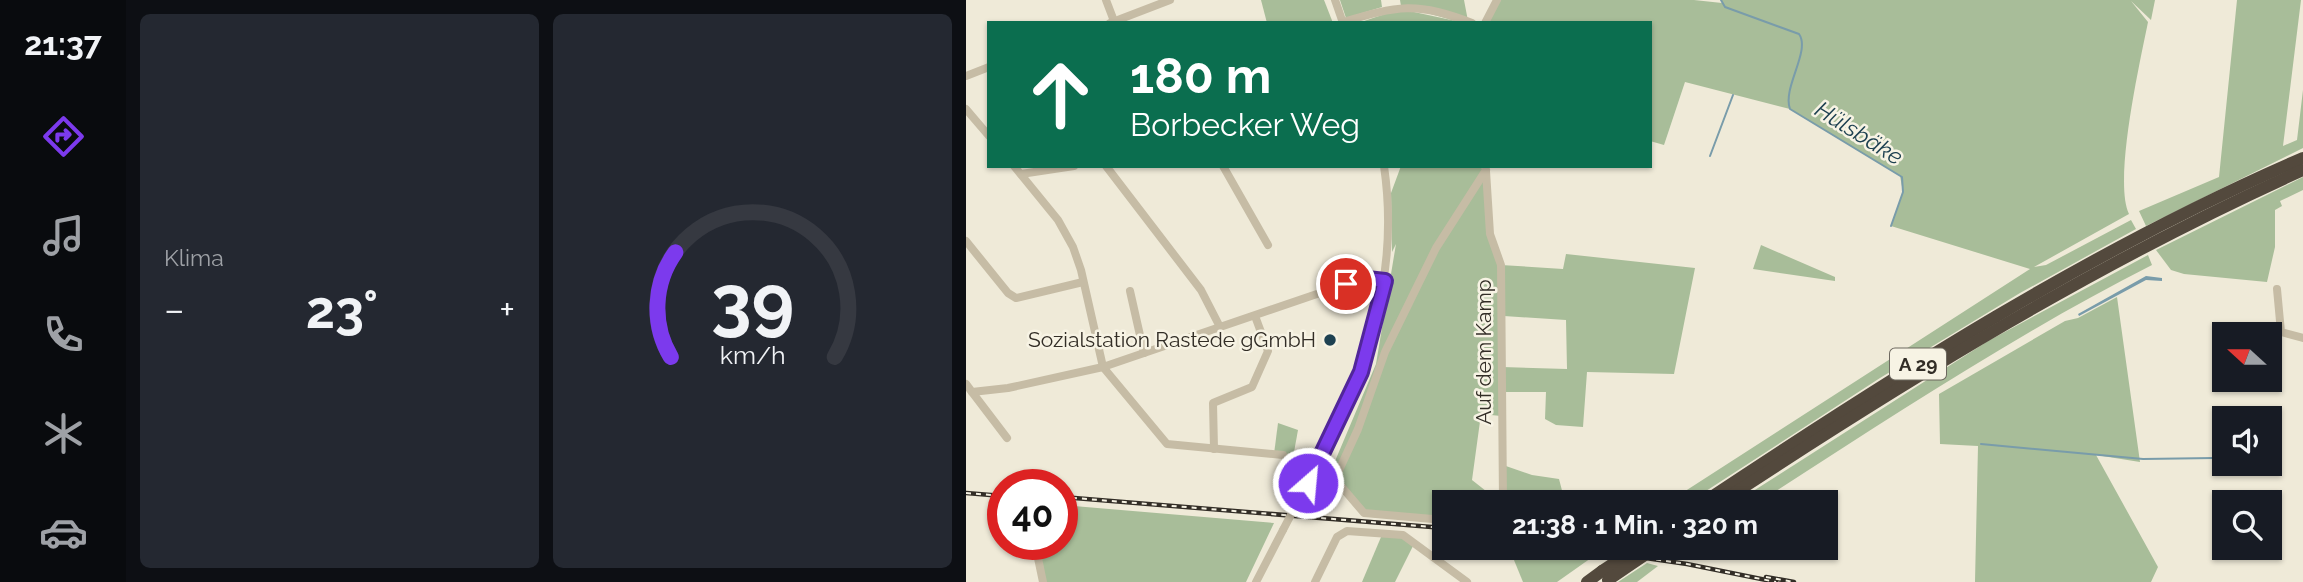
<!DOCTYPE html>
<html lang="de">
<meta charset="utf-8">
<style>
:root{--surface:#171b24;--page:#242831;--text:#f1f3f6;--muted:#9ea1a6;--line:#363941;--accent:#7c3aed}
body{margin:0;font-family:Raleway,sans-serif;background:var(--page);color:var(--text);height:100vh;display:flex;flex-direction:column;font-size:26px;white-space:nowrap}
*{box-sizing:border-box;margin:0}
p{font-size:23px;color:var(--muted)}
.icon{flex:none;width:38px;height:38px;fill:none;stroke:currentColor;stroke-width:2;stroke-linecap:round;stroke-linejoin:round}
.map{position:relative;flex:1;overflow:hidden}
.sheet{display:flex;flex-direction:column;gap:14px;padding:14px;background:#0d0f14;width:840px}
.sheet>*{flex:none}
.top-card{position:absolute;left:21px;top:21px;width:665px;height:147px;border-radius:0px;box-shadow:0 2px 5px #0004;background:#0b6e4f;color:#fff;overflow:hidden}
.needle{width:46px;rotate:291deg}
.fabs{position:absolute;left:1246px;top:322px;display:grid;gap:14px}
.fabs a{display:grid;place-items:center;width:70px;height:70px;border-radius:0px;background:var(--surface);box-shadow:0 2px 5px #0004;font-size:35px}
.speed{position:absolute;left:21px;top:469px;display:flex;gap:14px;font-size:35px;font-weight:700;text-align:center}
.speed>*{display:grid;place-content:center;width:91px;height:91px;border-radius:50%;background:var(--surface);box-shadow:0 2px 5px #0004;line-height:1}
.speed .limit{border:10px solid #d22;background:#fff;color:#111}
.pin{position:absolute;display:grid;place-items:center;width:60px;height:60px;color:#fff;margin:-30px;border:4px solid #fff;border-radius:50%;box-shadow:0 2px 7px #0007}
.me{position:absolute;width:77px;margin:-38px;rotate:27deg;stroke-linejoin:round;filter:drop-shadow(0 0 5px #0008)}
.turn{display:flex;align-items:center;gap:24px;height:147px;padding:0 28px;font-size:32px}
.turn .icon{width:91px;height:91px;stroke-width:2.5}
.turn b{display:block;font-size:49px;line-height:60px}
.big{font-size:52px;font-weight:700;line-height:1.1}
.sheet .widget{flex:1;display:flex;flex-direction:column;justify-content:center;gap:10px;min-width:0;padding:0 24px;border-radius:10px;background:var(--page)}
.sheet .dial{align-items:center;gap:0}
.dial svg{height:182px;overflow:visible;fill:none;stroke:var(--line);stroke-width:7;stroke-linecap:round;text-anchor:middle}
.dial text{fill:var(--text);stroke:none}
.heat{display:flex;justify-content:space-between;align-items:center;font-size:38px;direction:ltr}
.sheet .tiles{flex:1;display:grid;gap:14px;grid-template-columns:repeat(2,1fr)}
.trip{position:absolute;left:466px;top:490px;width:406px;height:70px;border-radius:0px;background:var(--surface);box-shadow:0 2px 5px #0004;font-weight:700;line-height:70px;text-align:center}
main{display:flex;flex:1;min-height:0}
.tabs{display:flex;flex-direction:column;width:126px;justify-content:space-around;align-items:center;background:#090b0e;color:var(--muted)}
.tabs .icon{width:49px;height:49px}
.tabs .active{color:var(--accent)}
.tabs b{font-size:32px;color:var(--text)}
.map>svg:first-child{display:block}
.green{fill:#a8bd99}
.water{fill:#799caa}
.lines{fill:none;stroke-linecap:round;stroke-linejoin:round}
.stream{stroke:#799caa;stroke-width:2}
.minor{stroke:#c6bca5;stroke-width:8}
.highway{stroke:#53493d;stroke-width:12}
.rail-casing{stroke:#322d26;stroke-width:4.5}
.rail{stroke:#f7f3e4;stroke-width:2;stroke-dasharray:5;stroke-linecap:butt}
.minor-bridge{stroke:#c6bca5;stroke-width:8}
.highway-bridge{stroke:#53493d;stroke-width:12}
.route-casing{stroke:#51269a;stroke-width:18}
.route{stroke:#7c3aed;stroke-width:12}
.poi-dot{fill:#1e4151;stroke:#f7f3e4;stroke-width:2.5}
.labels{text-anchor:middle;stroke-width:5;stroke-linejoin:round;paint-order:stroke}
.shield{fill:#f7f3e4;stroke:#6d685f;stroke-width:2}
.shield-label{font-size:19px;font-weight:bold;fill:#322d26}
.poi-label{font-size:21px;fill:#322d26;stroke:#f7f3e4;text-anchor:end}
.street-label{font-size:21px;fill:#322d26;stroke:#f7f3e4}
.water-label{font-size:23px;font-style:italic;fill:#1e4151;stroke:#f7f3e4}
</style>
<main>
<nav class="tabs">
<b>21:37</b>
<svg class="icon active" aria-label="directions" viewBox="0 0 24 24"><path d="M12 3l9 9-9 9-9-9zM9 14v-3h6M13 9l2 2-2 2"/></svg>
<svg class="icon" aria-label="music" viewBox="0 0 24 24"><path d="M9 18V5l10-2v13"/><circle cx="6" cy="18" r="3"/><circle cx="16" cy="16" r="3"/></svg>
<svg class="icon" aria-label="phone" viewBox="0 0 24 24"><path d="M5 4h4l2 5-3 2q2 4 5 5l2-3 5 2v4C11 20 4 13 5 4z"/></svg>
<svg class="icon" aria-label="climate" viewBox="0 0 24 24"><path d="M12 3v18M4 7l16 10M4 17L20 7"/></svg>
<svg class="icon" aria-label="car" viewBox="0 0 24 24"><path d="M5 17H2v-5l4-1 3-4h7l3 4 3 1v5h-3M9 17h6M6 11h13"/><circle cx="7" cy="17" r="2"/><circle cx="17" cy="17" r="2"/></svg>
</nav>
<section class="sheet">
<div class="tiles">
<div class="widget"><p>Klima</p>
<div class="heat"><a>−</a><b class="big">23°</b><a>+</a></div>
</div>
<div class="widget dial"><svg viewBox="0 0 100 80">
<path d="M14 69A42 42 0 1 1 86 69"/>
<path d="M14 69A42 42 0 0 1 16 23" stroke="#7c3aed"/>
<text x="50" y="56" font-size="32" font-weight="700">39</text>
<text x="50" y="72" font-size="11">km/h</text>
</svg></div>
</div>
</section>
<div class="map">
<svg width="1337" height="582" viewBox="0 0 1337 582">
<rect width="100%" height="100%" fill="#efead8"/>
<g class="green">
<polygon points="295,0 358,0 367,23 301,23"/>
<polygon points="374,0 415,0 416,7 380,18"/>
<polygon points="434,0 498,0 502,21 506,23 392,23 434,9 490,21 435,6"/>
<path d="M531,0h197l28,3 -1,-3h434l-4,20 -20,-19 17,21c-8,40 -35,159 -19,192l-95,53 12,-2 85,-45 5,9 -116,64 -140,85 -191,124h-46l33,-5 354,-228 -139,-43 12,-34 -3,-16 -110,-67 -105,-27 -21,63 -14,-4v-118h-165z"/>
<polygon points="1271,0 1335,0 1317,146 1331,140 1337,90 1337,148 1180,226 1173,211 1253,177"/>
<polygon points="435,166 510,166 520,170 524,234 535,265 597,269 600,254 729,268 708,374 621,372 617,427 590,425 579,419 580,392 536,392 536,367 601,369 600,320 538,316 535,279 535,416 515,414 506,480 534,502 478,502 478,521 400,516 364,473 410,364 430,244 426,252 425,193"/>
<polygon points="1337,177 1337,190 1314,201 1316,206 1309,210 1309,247 1301,282 1218,274 1205,270 1190,250"/>
<polygon points="795,245 869,277 869,281 787,269"/>
<path d="M1182,255l4,10c-136,69 -264,154 -393,237h-23l252,-161z"/>
<polygon points="1151,297 1174,462 1130,455 1192,567 1185,582 1009,582 1012,446 974,444 973,394 1099,321 1112,318"/>
<polygon points="312,423 332,430 328,452 317,455 308,454"/>
<polygon points="537,465 566,475 593,479 599,502 537,502"/>
<polygon points="96,505 308,523 280,582 77,582 69,544 96,544"/>
<polygon points="418,530 448,544 429,582 396,582"/>
<polygon points="543,548 610,548 635,551 591,582 557,582"/>
<polygon points="681,563 692,566 671,582 652,582"/>
</g>
<polygon class="water" points="1180,276 1196,278 1196,281 1180,280 1113,316 1112,314"/>
<g class="lines">
<g class="stream">
<path d="M755,0l4,7 74,27c12,17 -17,54 -9,75l112,68 1,15 -12,34"/>
<polyline points="744,156 767,95"/>
<polyline points="1015,444 1177,459 1248,458"/>
</g>
<g class="minor">
<polyline points="140,0 148,21"/>
<polyline points="369,0 377,23"/>
<path d="M377,22c54,-16 74,-21 129,1"/>
<polyline points="144,23 204,0"/>
<polyline points="519,23 531,0"/>
<polyline points="0,76 23,67"/>
<polyline points="0,109 23,136"/>
<polyline points="48,166 92,220 107,247 115,270 137,367 201,444 317,455"/>
<polyline points="140,166 235,290 254,327"/>
<polyline points="257,166 302,245"/>
<polyline points="520,171 524,234 535,265 537,502"/>
<polyline points="55,174 108,166"/>
<polyline points="0,241 42,293 50,298 117,282"/>
<polyline points="1311,289 1315,332 1337,338"/>
<polyline points="164,291 178,353"/>
<polyline points="0,384 6,392 42,388 137,367 389,281 419,281"/>
<polyline points="6,392 41,438"/>
<polyline points="248,449 247,403 286,387 302,351 289,316"/>
<path d="M331,503c58,-111 106,-207 87,-337"/>
<polyline points="478,520 398,513 369,479 392,429 419,352 470,248 520,170"/>
<polyline points="69,544 77,582"/>
<polyline points="290,582 317,530"/>
<polyline points="349,582 371,537 381,531 437,535 501,582"/>
</g>
<g class="highway">
<path d="M738,502c191,-127 388,-253 599,-344"/>
<path d="M755,502c187,-123 377,-240 582,-332"/>
<polyline points="621,582 636,571"/>
</g>
<g class="rail-casing">
<g id="rail">
<polyline points="0,493 37,496"/>
<polyline points="96,497 478,528"/>
<polyline points="611,548 721,564 810,582"/>
<polyline points="800,577 828,582"/>
</g>
</g>
<use href="#rail" class="rail"/>
<polyline class="minor-bridge" points="317,530 331,503"/>
<g class="highway-bridge">
<polyline points="636,571 671,548"/>
<polyline points="642,580 689,548"/>
</g>
</g>
<g class="lines">
<g class="route-casing">
<polyline id="route" points="342,483 395,372 419,281 401,279 380,284"/>
</g>
<use href="#route" class="route"/>
</g>
<circle class="poi-dot" cx="364" cy="340" r="7"/>
<g class="labels">
<rect class="shield" x="924" y="348.5" width="56" height="31" rx="5"/>
<g class="shield-label">
<text x="952" y="371">A 29</text>
</g>
<g class="poi-label">
<text x="350" y="347">Sozialstation Rastede gGmbH</text>
</g>
<g class="street-label">
<text transform="translate(518 352) rotate(-90)" y="7">Auf dem Kamp</text>
</g>
<g class="water-label">
<text transform="translate(893 133) rotate(32)" y="8">Hülsbäke</text>
</g>
</g>
</svg>
<div class="fabs">
<a><svg class="needle" viewBox="-14 -14 28 28"><path d="M0-13l5 13h-10z" fill="#e53935"/><path d="M0 13l5-13h-10z" fill="#9ea1a6"/></svg></a>
<a><svg class="icon" aria-label="sound" viewBox="0 0 24 24"><path d="M4 9h4l5-4v14l-5-4H4zM17 9q2 3 0 6"/></svg></a>
<a><svg class="icon" aria-label="search" viewBox="0 0 24 24"><circle cx="10" cy="10" r="6"/><path d="M15 15l6 6"/></svg></a>
</div>
<div class="speed"><div class="limit">40</div></div>
<div class="pin" style="left:380px;top:284px;background:#d93025"><svg class="icon" aria-label="arrive" viewBox="0 0 24 24"><path d="M6 21V4h12l-3 4 3 4H6"/></svg></div>
<svg class="me" style="left:342px;top:483px" viewBox="-20 -20 40 40"><circle r="17" fill="#7c3aed" stroke="#fff" stroke-width="3"/><path d="M0-11L8 9 0 5-8 9z" fill="#fff"/></svg>
<div class="trip">21:38 · 1 Min. · 320 m</div>
<div class="top-card">
<div class="turn"><svg class="icon" aria-label="ahead" viewBox="0 0 24 24"><path d="M12 20V5M6 11l6-6 6 6"/></svg><div><b>180 m</b>Borbecker Weg</div></div>
</div>
</div>
</main>
